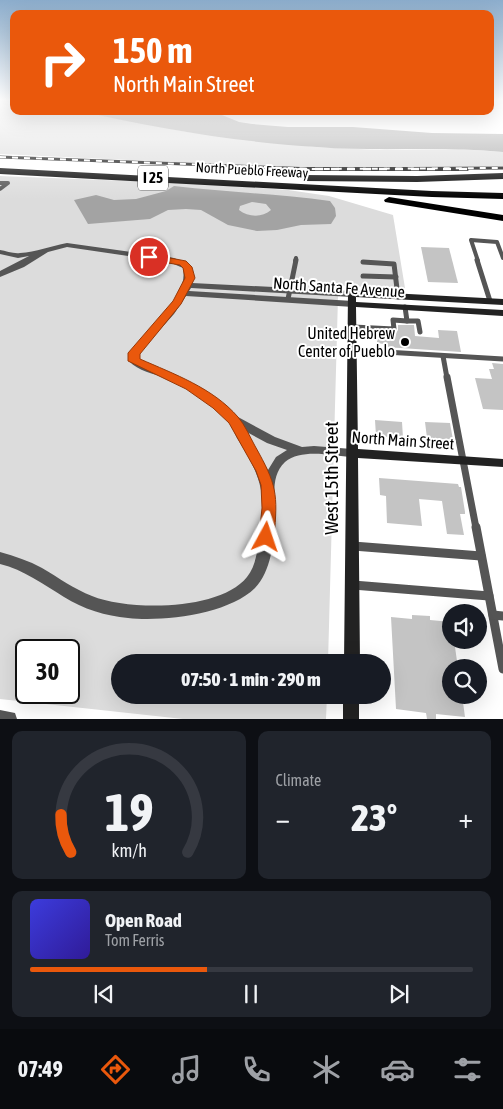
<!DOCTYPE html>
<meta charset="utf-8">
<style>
:root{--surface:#171b24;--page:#20242c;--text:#f1f3f6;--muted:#9ea1a6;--line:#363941;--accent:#ea580c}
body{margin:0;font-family:"Asap Condensed",sans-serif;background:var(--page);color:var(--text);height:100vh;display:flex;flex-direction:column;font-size:19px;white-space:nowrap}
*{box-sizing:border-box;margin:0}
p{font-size:16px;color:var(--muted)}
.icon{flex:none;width:28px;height:28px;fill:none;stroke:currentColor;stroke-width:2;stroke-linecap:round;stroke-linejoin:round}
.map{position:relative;height:719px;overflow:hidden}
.side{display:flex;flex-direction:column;gap:12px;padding:12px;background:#0d0f14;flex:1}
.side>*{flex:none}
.banner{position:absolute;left:10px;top:10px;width:484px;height:105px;border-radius:10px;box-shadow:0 5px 20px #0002;background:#ea580c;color:#fff;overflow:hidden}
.buttons{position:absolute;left:442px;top:604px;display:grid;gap:10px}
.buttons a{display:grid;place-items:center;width:45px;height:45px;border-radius:50%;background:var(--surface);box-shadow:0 5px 20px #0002;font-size:25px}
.speed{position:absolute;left:15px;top:639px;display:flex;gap:10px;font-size:25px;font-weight:700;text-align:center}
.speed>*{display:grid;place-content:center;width:65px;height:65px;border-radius:50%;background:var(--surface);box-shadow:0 5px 20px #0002;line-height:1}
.speed .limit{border:2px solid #111;border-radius:8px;background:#fff;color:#111}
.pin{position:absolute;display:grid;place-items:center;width:42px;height:42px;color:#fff;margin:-21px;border:2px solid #fff;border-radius:50%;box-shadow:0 1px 5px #0007}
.me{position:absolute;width:55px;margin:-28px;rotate:5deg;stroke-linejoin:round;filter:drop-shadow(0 0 4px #0008)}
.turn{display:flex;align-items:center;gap:18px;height:105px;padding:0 20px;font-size:22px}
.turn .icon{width:65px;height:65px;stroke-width:2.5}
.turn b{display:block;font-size:35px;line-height:42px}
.big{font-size:38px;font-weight:800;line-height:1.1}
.side .widget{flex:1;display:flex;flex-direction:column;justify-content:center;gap:8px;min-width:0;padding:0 18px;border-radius:10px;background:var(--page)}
.side .dial{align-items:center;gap:0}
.dial svg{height:130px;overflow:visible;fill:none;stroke:var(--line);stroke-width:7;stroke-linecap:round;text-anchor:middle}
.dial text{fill:var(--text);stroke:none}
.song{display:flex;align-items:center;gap:15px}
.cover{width:60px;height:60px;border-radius:8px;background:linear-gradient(135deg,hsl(240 70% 55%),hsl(250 70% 35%))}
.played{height:5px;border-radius:2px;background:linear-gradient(90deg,var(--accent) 40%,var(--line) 40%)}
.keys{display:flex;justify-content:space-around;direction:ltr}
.heat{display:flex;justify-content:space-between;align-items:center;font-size:28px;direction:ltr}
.side .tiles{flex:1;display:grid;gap:12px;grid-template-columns:1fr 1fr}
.widget:last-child{grid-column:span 2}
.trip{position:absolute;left:111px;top:654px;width:280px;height:50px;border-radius:25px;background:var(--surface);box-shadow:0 5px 20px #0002;font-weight:800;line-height:50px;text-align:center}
.dock{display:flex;height:80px;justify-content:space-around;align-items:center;background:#090b0e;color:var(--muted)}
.dock .icon{width:35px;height:35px}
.dock .selected{color:var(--accent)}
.dock b{font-size:22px;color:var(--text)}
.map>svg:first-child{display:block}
.green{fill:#dcdcdc;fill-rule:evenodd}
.water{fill:#a3a3a3;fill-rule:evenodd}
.building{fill:#c4c4c4}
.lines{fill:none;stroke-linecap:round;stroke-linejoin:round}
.lane-far3{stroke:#555;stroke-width:4}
.lane-far2{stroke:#555;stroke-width:5}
.lane-far1{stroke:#555;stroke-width:7}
.lane{stroke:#555;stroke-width:9}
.street{fill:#555;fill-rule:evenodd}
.secondary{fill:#222;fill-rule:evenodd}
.highway{fill:#000;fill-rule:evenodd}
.rail-far1-casing{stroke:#000;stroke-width:3}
.rail-casing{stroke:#000;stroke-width:4}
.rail-far1{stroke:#fff;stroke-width:2;stroke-dasharray:6;stroke-linecap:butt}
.rail{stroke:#fff;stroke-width:2.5;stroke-dasharray:8;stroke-linecap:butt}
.route{fill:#ea580c;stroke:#983908}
.poi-dot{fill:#000;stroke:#fff;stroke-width:2}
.labels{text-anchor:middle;stroke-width:4;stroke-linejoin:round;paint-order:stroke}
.far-street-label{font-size:14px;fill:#000;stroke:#fff}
.shield{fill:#fff;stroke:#4c4c4c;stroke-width:1}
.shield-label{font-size:15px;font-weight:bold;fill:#000}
.street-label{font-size:16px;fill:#000;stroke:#fff}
.poi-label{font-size:16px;fill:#000;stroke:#fff;text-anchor:end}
.near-street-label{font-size:19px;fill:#000;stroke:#fff}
</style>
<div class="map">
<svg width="503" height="719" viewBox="0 0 503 719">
<rect width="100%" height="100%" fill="#fff"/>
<g class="green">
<path d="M0,99h14v12h67l106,21 129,15 64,3 78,-1 45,3v14c-168,8 -336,-5 -503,-12z"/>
<path d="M0,176l207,8 81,6 41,6 64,19 12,73 -63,-2 -4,11 -10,365h-208v33h207l-1,24h-143l-183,-20zM26,650h43v42h-43z"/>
</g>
<g class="water">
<path d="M81,111h110l31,4 17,7 13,2 36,3h65l79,6 71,1v18c-62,-6 -124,0 -186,-5 -79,-5 -159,-18 -236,-36z"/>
<path d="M174,186c52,6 104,8 156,15l5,7 1,8 -5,8 -30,1 -24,5 -20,1 -29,-6 -27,-15 -15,-1 -18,1 -18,9 -62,5 -14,-24 22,-5 18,5 22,-1 30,-8zM252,202l14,2 5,6c-9,8 -23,7 -32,0l1,-4z"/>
</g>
<g class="building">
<polygon points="421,247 449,248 458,283 428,282"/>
<polygon points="398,325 414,325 415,336 439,338 438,330 457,331 461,352 385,347 384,344 377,343 377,333 396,333 398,330"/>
<polygon points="492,363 503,364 503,410 483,409 475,378 492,379 489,369 494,369"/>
<polygon points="375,420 402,422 403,438 376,436"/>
<polygon points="425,422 450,423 453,440 427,438"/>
<polygon points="379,478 458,484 459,487 461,487 465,512 465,514 460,514 464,535 447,534 442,501 419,499 422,526 387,523 386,496 380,495"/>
<polygon points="412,615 430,616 430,620 451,622 451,640 454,640 458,668 451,668 451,695 462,695 465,717 436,714 436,719 427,719 426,713 396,709 391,617 412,619"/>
</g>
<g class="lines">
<g class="lane-far3">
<polyline points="0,183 8,183 0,189"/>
<polyline points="295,261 296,258"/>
<polyline points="478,261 471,240 497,242 503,258"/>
</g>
<g class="lane-far2">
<polyline points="477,260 490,301"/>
<polyline points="363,262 394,264 398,297"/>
<polyline points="363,276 396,277"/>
<polyline points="288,299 296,260"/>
<polyline points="407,321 418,321 420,332"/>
<polyline points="353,327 394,329 393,320 407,321 405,307"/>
<polyline points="352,350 503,359"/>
<polyline points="443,356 447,378"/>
</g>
<polyline class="lane-far1" points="447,377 476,528"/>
<g class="lane">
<polyline points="476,527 503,669"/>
<polyline points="353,546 481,556"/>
<polyline points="353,585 489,596"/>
<polyline points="493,615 503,616"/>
</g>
<g class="street">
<path d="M67,243l107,15 16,7 3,12 -1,6 160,8 4,3 -4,3 -161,-9 -2,3 164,10 4,3 -4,3 -167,-11 -12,18 -35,39v7l37,15 25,13 25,17 12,12 37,20 27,10 12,-1 38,3 4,1 2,3 -2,3 -4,1c-20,-1 -50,-9 -67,5 -16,15 -9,39 -10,58 -1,21 -4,52 -20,68 -26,26 -91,34 -127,30 -22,-2 -45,-9 -64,-21 -21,-13 -40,-27 -64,-33v-12c15,4 29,9 42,16 17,10 32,21 50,28 37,15 128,15 155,-19 8,-10 10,-24 12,-36 9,-44 2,-66 -22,-103 -3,-6 -5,-12 -8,-17 -15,-19 -41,-34 -63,-43 -12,-4 -28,-7 -37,-17l2,-10c18,-22 58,-52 52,-83l-14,-6 -102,-15 -19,5 -24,15 -24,10v-6l29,-15 -11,2 -18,-4v-4c6,1 14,4 20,3 16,-1 31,-7 47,-10zM245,431l22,12 20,7 -11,7 -8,13z"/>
<polygon points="0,710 15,713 17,719 0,719"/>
</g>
<g class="secondary">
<polygon points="352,291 503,299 503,305 356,297 356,302 503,310 503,316 356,307 358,449 503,459 503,467 358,458 360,662 344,662 348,294"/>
<rect x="343" y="695" width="16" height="24"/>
</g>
<g class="highway">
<polygon points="0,168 432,191 503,193 503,199 432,197 0,174"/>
<polygon points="503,173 503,179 417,182 305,181 300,178 305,175 417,176"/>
<polygon points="389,197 503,215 503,221 385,202 384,200"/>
</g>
<g class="rail-far1-casing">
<polyline id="rail-far1" points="0,157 314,169 503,168"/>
</g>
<g class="rail-casing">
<polyline id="rail" points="299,169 467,169"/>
</g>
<use href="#rail-far1" class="rail-far1"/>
<use href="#rail" class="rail"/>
</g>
<linearGradient id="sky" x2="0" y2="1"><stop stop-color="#8cadcc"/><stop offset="0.5" stop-color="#fff"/><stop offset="1" stop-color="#fff" stop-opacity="0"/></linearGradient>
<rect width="503" height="199" fill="url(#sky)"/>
<path class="route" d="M149,254l37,7 6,6 3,11 -14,26 -41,50v5c34,15 73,29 98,58 7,8 12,20 17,29 22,39 23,48 19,91l-2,5 -6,1 -5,-1 -2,-5 3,-29 -1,-23 -5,-14 -27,-48 -16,-15 -27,-19 -58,-28v-8l45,-52 12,-23 -2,-10 -3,-3 -35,-6 -1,-2z"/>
<circle class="poi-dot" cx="405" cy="342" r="5"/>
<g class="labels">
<g class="far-street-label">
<text transform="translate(252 170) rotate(3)" y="5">North Pueblo Freeway</text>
</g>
<rect class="shield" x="138" y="165.5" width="30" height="25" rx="4"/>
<g class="shield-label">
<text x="153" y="183">I 25</text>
</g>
<g class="street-label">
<text transform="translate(339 287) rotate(4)" y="6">North Santa Fe Avenue</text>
<text transform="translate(403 440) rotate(4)" y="6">North Main Street</text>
</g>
<g class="poi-label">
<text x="395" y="339">United Hebrew<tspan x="395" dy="18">Center of Pueblo</tspan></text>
</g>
<g class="near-street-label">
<text transform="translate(331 478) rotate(-90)" y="7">West 15th Street</text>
</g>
</g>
</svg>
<div class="buttons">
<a><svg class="icon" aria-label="sound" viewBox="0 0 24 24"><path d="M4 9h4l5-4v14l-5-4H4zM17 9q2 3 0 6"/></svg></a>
<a><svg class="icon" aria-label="search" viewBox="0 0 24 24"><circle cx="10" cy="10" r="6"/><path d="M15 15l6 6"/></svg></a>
</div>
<div class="speed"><div class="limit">30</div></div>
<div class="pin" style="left:149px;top:257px;background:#d93025"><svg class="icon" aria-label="arrive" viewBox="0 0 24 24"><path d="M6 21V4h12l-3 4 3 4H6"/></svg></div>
<svg class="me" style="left:266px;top:537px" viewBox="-20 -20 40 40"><path d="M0-17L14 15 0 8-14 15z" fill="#ea580c" stroke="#fff" stroke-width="4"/></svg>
<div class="trip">07:50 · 1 min · 290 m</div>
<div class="banner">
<div class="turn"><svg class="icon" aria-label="right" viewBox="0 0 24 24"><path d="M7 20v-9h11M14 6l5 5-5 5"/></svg><div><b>150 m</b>North Main Street</div></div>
</div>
</div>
<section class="side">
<div class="tiles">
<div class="widget dial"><svg viewBox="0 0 100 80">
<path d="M14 69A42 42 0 1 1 86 69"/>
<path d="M14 69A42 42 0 0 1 8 46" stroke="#ea580c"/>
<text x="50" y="56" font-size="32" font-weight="700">19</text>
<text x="50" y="72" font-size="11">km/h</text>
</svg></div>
<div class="widget"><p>Climate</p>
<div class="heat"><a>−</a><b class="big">23°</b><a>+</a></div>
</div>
<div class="widget">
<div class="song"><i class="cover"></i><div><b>Open Road</b><p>Tom Ferris</p></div></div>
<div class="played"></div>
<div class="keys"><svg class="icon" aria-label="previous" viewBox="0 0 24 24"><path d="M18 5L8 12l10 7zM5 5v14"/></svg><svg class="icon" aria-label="pause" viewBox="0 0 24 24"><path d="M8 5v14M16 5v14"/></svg><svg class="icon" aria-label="next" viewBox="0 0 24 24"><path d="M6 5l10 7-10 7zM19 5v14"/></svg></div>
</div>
</div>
</section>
<nav class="dock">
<b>07:49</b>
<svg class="icon selected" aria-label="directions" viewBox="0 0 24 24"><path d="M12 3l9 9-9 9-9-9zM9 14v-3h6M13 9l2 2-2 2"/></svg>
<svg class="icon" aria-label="music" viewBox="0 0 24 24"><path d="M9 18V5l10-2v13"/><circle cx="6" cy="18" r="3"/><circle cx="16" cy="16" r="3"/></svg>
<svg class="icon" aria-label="phone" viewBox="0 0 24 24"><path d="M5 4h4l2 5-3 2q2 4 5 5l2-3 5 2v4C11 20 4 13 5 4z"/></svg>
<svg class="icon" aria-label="climate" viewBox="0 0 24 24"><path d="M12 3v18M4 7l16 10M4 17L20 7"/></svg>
<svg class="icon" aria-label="car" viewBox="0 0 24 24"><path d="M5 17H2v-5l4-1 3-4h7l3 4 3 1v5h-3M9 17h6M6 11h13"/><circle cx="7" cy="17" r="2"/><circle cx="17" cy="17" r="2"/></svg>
<svg class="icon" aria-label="filters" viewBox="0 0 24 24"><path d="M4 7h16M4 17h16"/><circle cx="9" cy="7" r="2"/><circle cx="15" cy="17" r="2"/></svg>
</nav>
